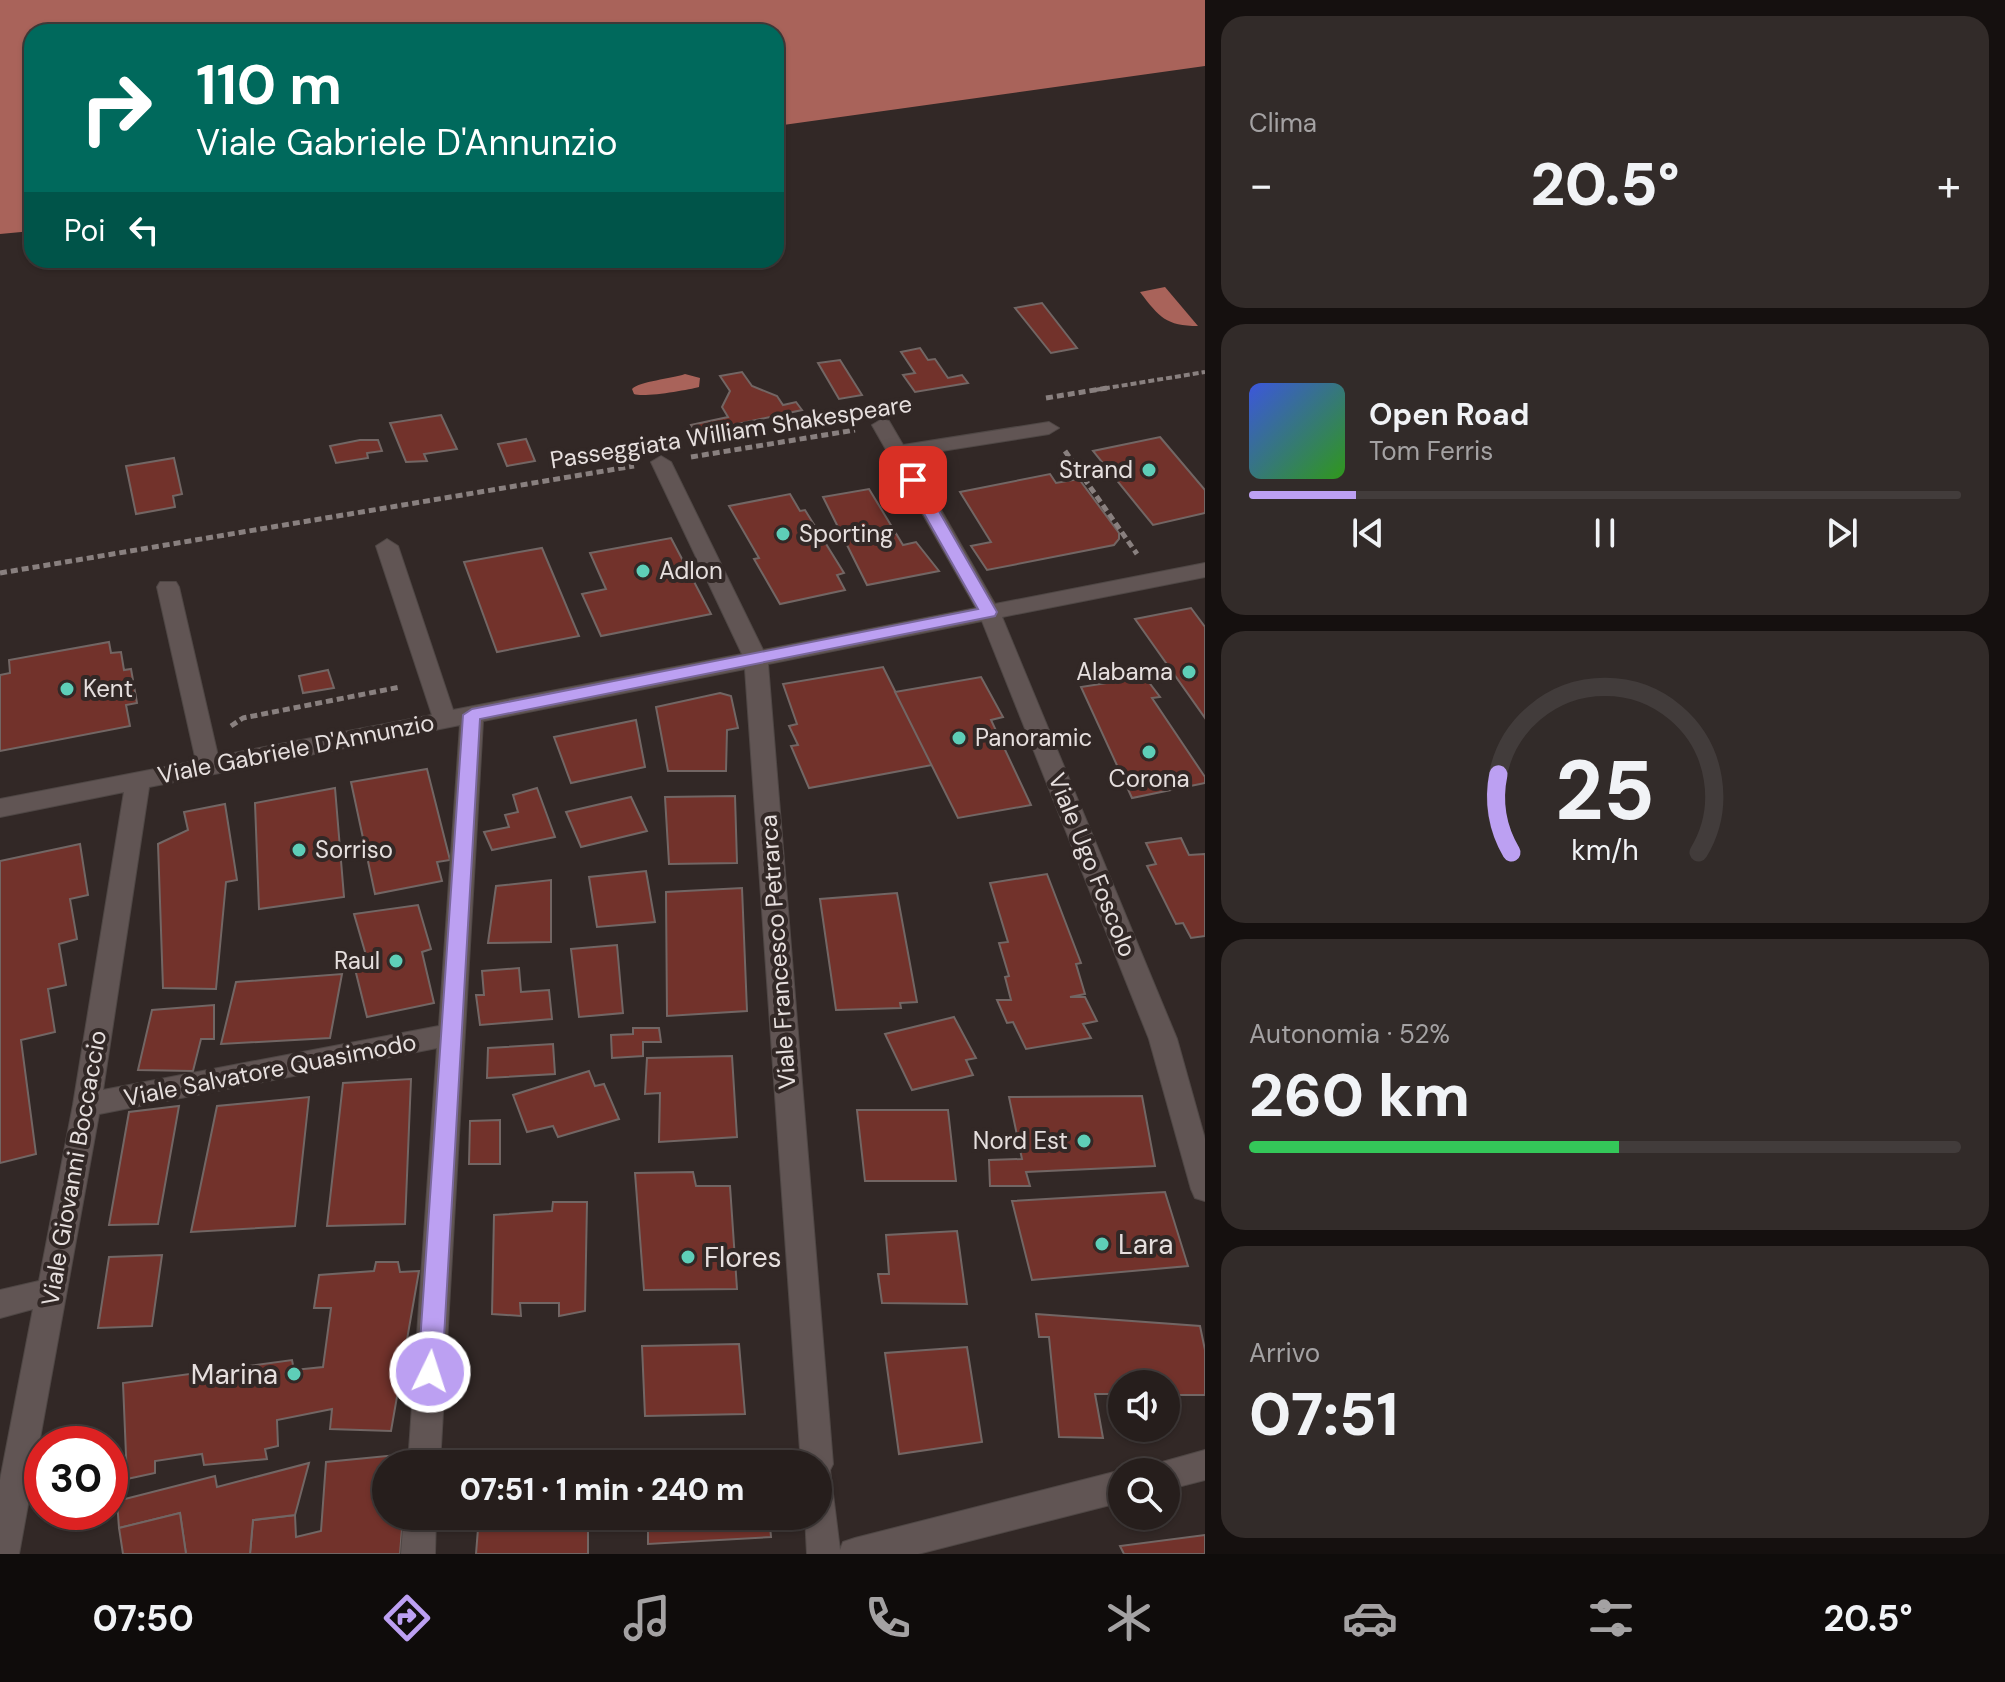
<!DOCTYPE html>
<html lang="it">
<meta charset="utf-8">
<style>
:root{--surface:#261e1c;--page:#322b29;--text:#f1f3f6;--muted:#a4a2a3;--line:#423c3b;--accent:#bca0f2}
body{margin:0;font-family:"DM Sans",sans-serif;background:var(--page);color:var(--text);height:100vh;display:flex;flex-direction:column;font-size:30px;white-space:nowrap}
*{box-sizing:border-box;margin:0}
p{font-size:26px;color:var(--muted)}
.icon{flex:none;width:44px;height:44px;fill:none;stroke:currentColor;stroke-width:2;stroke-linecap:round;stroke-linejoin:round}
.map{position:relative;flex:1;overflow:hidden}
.panel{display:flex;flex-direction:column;gap:16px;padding:16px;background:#15100f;width:800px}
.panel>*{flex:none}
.guide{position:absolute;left:24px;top:24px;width:760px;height:244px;border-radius:24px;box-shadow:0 2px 6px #0004,0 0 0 2px var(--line);background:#00695c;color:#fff;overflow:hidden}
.controls{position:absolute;left:1108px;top:1370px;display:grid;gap:16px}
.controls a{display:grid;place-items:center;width:72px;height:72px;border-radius:50%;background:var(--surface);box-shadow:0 2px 6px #0004,0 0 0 2px var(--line);font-size:40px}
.speed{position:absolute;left:24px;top:1426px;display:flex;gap:16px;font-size:40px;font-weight:700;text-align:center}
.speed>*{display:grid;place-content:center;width:104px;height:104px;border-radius:50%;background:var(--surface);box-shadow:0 2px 6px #0004,0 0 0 2px var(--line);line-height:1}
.speed .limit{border:12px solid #d22;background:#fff;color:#111}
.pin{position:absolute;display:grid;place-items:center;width:68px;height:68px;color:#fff;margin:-34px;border-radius:16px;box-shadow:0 4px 12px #0006}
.me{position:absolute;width:88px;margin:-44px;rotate:4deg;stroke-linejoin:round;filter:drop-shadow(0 0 6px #0008)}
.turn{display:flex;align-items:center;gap:28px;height:168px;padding:0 40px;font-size:36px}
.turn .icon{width:104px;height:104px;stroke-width:2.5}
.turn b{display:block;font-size:56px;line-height:68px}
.then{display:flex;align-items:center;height:76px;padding:0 40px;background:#0003;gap:16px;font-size:30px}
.big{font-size:60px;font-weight:800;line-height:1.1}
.panel .tile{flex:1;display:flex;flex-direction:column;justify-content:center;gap:12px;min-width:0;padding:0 28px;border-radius:24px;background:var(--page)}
.panel .dial{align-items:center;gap:0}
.dial svg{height:208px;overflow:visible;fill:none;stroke:var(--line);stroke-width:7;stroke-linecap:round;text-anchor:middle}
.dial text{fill:var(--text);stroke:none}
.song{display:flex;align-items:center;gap:24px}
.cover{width:96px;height:96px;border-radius:12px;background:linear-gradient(135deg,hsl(230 70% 55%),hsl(110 70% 35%))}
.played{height:8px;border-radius:4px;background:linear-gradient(90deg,var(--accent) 15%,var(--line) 15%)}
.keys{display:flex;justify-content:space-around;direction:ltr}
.heat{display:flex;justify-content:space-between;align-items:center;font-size:44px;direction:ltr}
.charge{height:12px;border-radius:6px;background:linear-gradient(90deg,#34c759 52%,var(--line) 0)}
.trip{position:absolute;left:372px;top:1450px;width:460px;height:80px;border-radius:40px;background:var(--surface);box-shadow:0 2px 6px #0004,0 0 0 2px var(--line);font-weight:800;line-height:80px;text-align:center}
.tab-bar{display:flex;height:128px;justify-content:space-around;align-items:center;background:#0f0c0b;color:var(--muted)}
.tab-bar .icon{width:56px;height:56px}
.tab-bar .active{color:var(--accent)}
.tab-bar b{font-size:36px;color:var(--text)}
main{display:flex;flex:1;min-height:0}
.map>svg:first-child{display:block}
.water{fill:#a9635a}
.building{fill:#72322b;stroke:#726664;stroke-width:2}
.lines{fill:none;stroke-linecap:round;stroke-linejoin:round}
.minor-casing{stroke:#4f4745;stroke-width:2}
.path-far1{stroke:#89807f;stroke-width:4;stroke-dasharray:6 3;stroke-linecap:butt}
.path{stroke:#89807f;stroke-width:5;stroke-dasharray:7 4;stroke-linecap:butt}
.minor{fill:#615554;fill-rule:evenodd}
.route{fill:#bca0f2;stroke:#7a689d;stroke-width:2}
.poi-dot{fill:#5eceb8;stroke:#322826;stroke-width:3}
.labels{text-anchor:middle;stroke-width:8;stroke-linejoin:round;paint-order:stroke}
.street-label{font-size:24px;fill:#e6dfde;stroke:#322826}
.poi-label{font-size:24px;fill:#e6dfde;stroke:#322826;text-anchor:start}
.near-poi-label{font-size:28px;fill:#e6dfde;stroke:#322826;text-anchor:start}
</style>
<main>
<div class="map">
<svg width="1205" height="1554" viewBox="0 0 1205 1554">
<rect width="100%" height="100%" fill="#322826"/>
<g class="water">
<polygon points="0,0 1205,0 1205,66 776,126 776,32 32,32 32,231 0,234"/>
<path d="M1165,287l33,39c-32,0 -39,-9 -58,-34z"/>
<path d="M685,374l15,4 -1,9c-11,3 -56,11 -65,7l-2,-5c8,-8 39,-10 53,-15z"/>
</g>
<g class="building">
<polygon points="1042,303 1077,348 1051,353 1015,308"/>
<polygon points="920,348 928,360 935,359 948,378 962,375 968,383 915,392 903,375 915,373 901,352"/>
<polygon points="840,360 862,395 839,399 818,363"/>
<polygon points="742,372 752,386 777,396 783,405 796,402 802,410 696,433 691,425 728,417 722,407 730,391 720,376"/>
<polygon points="441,415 457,449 424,454 427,461 406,462 390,423"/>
<polygon points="1160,437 1205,490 1205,513 1153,525 1093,451"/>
<polygon points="526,439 535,461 507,466 498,444"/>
<polygon points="360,440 378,440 382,451 367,453 368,458 336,463 330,446"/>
<polygon points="174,458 182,494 173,496 175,507 136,514 126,466"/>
<polygon points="1050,474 1056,483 1079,479 1119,533 1119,539 1114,545 987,570 971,546 991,542 960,492"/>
<polygon points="869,489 903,545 916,542 939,571 867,585 823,497"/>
<polygon points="790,494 800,511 805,510 844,573 837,575 845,590 780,604 754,559 759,558 729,506"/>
<polygon points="671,538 711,614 601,636 582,594 606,589 590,553"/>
<polygon points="542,548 579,636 497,652 464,562"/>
<polygon points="1191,608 1205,627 1205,718 1135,619"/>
<polygon points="109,642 111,653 121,652 124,670 131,669 137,703 126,705 130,726 0,751 0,675 10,673 9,660"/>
<polygon points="883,667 932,765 809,788 791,746 798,745 789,726 797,724 783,684"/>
<polygon points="328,670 334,688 303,693 299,676"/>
<polygon points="981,677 1003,717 991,720 1031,805 958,818 895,692"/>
<polygon points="1145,677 1160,697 1152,698 1205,777 1205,783 1132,798 1081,687"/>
<polygon points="720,693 731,696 738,728 727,730 726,771 668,771 656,707"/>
<polygon points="636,720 645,767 571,783 554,737"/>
<polygon points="427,769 450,860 437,862 442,881 375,894 351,782"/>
<polygon points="335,788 344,897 259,909 255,803"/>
<polygon points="537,788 555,837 492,850 484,832 509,827 505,815 518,812 513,795"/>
<polygon points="735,796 737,863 669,864 665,797"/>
<polygon points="631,797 647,831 581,847 566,812"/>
<polygon points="225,804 237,880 226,882 216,989 163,988 158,844 188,830 184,812"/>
<polygon points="1181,838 1189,855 1205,854 1205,936 1191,938 1183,923 1176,924 1147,866 1156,864 1146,843"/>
<polygon points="80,844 88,895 70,899 77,939 59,944 66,985 48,989 55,1032 21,1040 36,1154 0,1163 0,861"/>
<polygon points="646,871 655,922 597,927 589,877"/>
<polygon points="1047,874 1081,963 1076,964 1085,994 1070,997 1085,997 1097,1021 1083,1024 1091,1038 1026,1049 1013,1022 1007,1023 997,1000 1011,1000 1005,977 1009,976 999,943 1008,942 990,883"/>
<polygon points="551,880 551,942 488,943 496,886"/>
<polygon points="742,888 747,1011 667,1016 666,892"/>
<polygon points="897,893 917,1002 900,1003 901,1008 836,1010 820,899"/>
<polygon points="418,905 431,949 422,952 434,1003 367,1017 354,965 368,962 354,914"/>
<polygon points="617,945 623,1013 579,1017 571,949"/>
<polygon points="519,968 521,992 549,990 552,1019 480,1025 476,995 484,995 482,971"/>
<polygon points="342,974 330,1038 221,1044 236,982"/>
<polygon points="214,1005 214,1039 201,1039 193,1071 138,1070 152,1010"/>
<polygon points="954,1017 976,1058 966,1060 973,1075 912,1090 885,1034"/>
<polygon points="633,1028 659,1028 661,1042 643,1042 643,1056 612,1058 611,1035 633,1034"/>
<polygon points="553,1044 555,1074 487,1078 488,1048"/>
<polygon points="732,1056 737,1137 659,1142 660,1093 645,1094 647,1058"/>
<polygon points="589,1071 595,1086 604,1084 619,1119 558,1137 553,1126 527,1132 513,1095"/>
<polygon points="411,1079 405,1224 327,1226 343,1083"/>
<polygon points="1142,1096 1155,1166 1026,1172 1030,1186 990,1186 989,1160 1022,1159 1009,1097"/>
<polygon points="309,1097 295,1226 191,1232 217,1106"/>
<polygon points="179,1106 158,1224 109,1225 129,1112"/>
<polygon points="857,1110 948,1110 956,1181 865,1181"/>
<polygon points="500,1120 500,1164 469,1164 470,1121"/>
<polygon points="693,1172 696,1186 730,1186 737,1289 644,1290 635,1173"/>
<polygon points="1165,1192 1188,1266 1032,1280 1012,1201"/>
<polygon points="553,1202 587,1202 585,1311 559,1316 559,1303 520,1303 521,1316 492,1314 494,1215 552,1211"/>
<polygon points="957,1231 967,1304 882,1303 878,1274 889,1274 886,1235"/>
<polygon points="162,1255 152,1326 98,1328 109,1257"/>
<polygon points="376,1262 398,1262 400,1272 419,1271 391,1431 330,1429 332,1409 277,1420 278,1446 265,1449 267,1459 204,1465 202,1454 155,1461 155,1473 127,1479 123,1383 292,1360 294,1370 323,1367 331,1308 314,1308 319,1275 374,1271"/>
<polygon points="1036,1314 1200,1326 1205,1350 1205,1395 1166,1395 1166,1384 1122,1384 1122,1394 1095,1394 1103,1438 1059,1437 1049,1337 1039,1337"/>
<polygon points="739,1344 745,1414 645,1416 642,1346"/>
<polygon points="967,1347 982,1442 899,1454 885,1353"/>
<polygon points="648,1450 763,1451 764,1464 648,1464"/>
<polygon points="407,1454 407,1464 386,1464 386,1516 403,1516 400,1554 250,1554 253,1520 295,1515 296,1537 321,1531 326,1462"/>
<polygon points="309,1463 295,1515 253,1520 250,1554 186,1554 180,1513 119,1528 117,1501 215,1476 217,1487"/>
<polygon points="180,1513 186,1554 123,1554 119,1528"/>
<polygon points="479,1516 568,1516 588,1520 588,1554 476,1554"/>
<polygon points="648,1516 769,1516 771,1537 648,1544"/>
<polygon points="1205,1535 1205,1554 1124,1554 1120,1546"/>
</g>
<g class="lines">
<g class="minor-casing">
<g id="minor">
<path d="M882,419l7,2 14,24 146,-23 10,6 -10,6 -139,22 85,148 210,-41v14l-203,40 175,422 28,100v62l-10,-3 -4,-9 -42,-150 -167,-418 -214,43 65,800 -3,6 10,80 3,-8 12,-4 267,-68 4,2h-4v30l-204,52h-111l-2,-38h13v-52h-17l-56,-795 -262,52 -43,743h-32l29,-416 -338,66 -80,440h-19v-74l33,-171 -33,9v-28l39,-9 34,-176 51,-313 -124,25v-18l196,-38 -39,-174 3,-5h16l3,5 39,169 214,-41 -56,-169 11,-7 11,7 55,164 289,-56 -91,-192 10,-6 10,6 92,188 213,-42 -104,-183zM460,725l-21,301 -336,64 46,-303z"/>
<polygon points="1205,1450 1205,1480 1166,1490 1166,1472 1151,1472 1155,1464"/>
<polygon points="404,1516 436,1516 435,1554 401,1554"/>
</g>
</g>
<polyline class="path-far1" points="1095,390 1205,372"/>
<g class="path">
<polyline points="1046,398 1107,388"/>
<polyline points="1065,451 1137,554"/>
<polyline points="691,457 855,430"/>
<polyline points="0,573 634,466"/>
<polyline points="231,726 243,718 400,687"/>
</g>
<use href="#minor" class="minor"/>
</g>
<polygon class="route" points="913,475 921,480 997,612 995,616 480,719 442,1372 438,1379 430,1383 422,1379 418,1372 463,715 472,709 978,609 905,480"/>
<g class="poi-dot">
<circle cx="1149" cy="470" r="8"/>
<circle cx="783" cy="534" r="8"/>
<circle cx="643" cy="571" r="8"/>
<circle cx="1189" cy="672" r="8"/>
<circle cx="67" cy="689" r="8"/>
<circle cx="959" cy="738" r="8"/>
<circle cx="1149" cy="752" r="8"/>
<circle cx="299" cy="850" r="8"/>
<circle cx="396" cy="961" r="8"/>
<circle cx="1084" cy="1141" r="8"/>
<circle cx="1102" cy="1244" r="8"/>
<circle cx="688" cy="1257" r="8"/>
<circle cx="294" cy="1374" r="8"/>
</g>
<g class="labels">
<g class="street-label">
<text transform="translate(731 432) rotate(-9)" y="8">Passeggiata William Shakespeare</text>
<text transform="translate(296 749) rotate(-11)" y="8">Viale Gabriele D'Annunzio</text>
<text transform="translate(1092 865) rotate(68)" y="8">Viale Ugo Foscolo</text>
<text transform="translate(778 952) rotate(-94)" y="8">Viale Francesco Petrarca</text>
<text transform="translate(270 1070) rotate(-11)" y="8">Viale Salvatore Quasimodo</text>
<text transform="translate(74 1168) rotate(-80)" y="8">Viale Giovanni Boccaccio</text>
</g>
<g class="poi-label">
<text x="1133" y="478" text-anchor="end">Strand</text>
<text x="799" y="542">Sporting</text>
<text x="659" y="579">Adlon</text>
<text x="1173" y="680" text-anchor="end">Alabama</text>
<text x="83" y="697">Kent</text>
<text x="975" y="746">Panoramic</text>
<text x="1149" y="787" text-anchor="middle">Corona</text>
<text x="315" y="858">Sorriso</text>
<text x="380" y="969" text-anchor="end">Raul</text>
<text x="1068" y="1149" text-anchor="end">Nord Est</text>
</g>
<g class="near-poi-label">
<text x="1118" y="1254">Lara</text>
<text x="704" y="1267">Flores</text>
<text x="278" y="1384" text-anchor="end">Marina</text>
</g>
</g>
</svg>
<div class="controls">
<a><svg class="icon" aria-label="sound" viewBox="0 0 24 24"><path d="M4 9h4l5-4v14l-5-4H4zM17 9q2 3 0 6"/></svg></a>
<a><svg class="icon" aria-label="search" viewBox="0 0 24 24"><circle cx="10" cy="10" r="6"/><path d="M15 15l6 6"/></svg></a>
</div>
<div class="speed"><div class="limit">30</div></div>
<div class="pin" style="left:913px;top:480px;background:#d93025"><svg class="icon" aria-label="arrive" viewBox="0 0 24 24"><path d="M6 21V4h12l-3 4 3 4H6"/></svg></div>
<svg class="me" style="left:430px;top:1372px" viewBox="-20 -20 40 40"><circle r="17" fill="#bca0f2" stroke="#fff" stroke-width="3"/><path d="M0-11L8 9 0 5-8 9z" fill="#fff"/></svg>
<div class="trip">07:51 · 1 min · 240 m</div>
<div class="guide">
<div class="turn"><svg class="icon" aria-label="right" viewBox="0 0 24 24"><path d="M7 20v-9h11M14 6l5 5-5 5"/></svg><div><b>110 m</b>Viale Gabriele D'Annunzio</div></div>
<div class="then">Poi<svg class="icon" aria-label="left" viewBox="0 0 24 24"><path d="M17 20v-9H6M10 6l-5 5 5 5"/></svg></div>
</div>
</div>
<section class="panel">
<div class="tile"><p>Clima</p>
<div class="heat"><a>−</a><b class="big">20.5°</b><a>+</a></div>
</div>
<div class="tile">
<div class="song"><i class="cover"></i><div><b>Open Road</b><p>Tom Ferris</p></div></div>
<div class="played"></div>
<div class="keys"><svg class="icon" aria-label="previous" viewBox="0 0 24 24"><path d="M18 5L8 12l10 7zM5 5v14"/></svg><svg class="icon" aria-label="pause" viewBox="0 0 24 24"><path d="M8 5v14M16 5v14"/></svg><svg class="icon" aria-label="next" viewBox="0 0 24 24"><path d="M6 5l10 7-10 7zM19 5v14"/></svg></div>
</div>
<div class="tile dial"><svg viewBox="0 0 100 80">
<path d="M14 69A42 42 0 1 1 86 69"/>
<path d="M14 69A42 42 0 0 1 9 39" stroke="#bca0f2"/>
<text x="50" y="56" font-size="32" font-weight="700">25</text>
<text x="50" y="72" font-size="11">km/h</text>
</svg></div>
<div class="tile"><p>Autonomia · 52%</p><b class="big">260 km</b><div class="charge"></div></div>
<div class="tile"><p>Arrivo</p><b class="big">07:51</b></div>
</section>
</main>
<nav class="tab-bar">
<b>07:50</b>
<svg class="icon active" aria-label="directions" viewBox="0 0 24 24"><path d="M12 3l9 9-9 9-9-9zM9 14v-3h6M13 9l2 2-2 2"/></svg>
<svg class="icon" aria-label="music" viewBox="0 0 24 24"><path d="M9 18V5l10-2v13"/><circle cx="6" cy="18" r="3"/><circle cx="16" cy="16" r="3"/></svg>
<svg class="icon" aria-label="phone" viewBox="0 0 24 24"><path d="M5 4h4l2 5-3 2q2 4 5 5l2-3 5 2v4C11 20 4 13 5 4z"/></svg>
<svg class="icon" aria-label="climate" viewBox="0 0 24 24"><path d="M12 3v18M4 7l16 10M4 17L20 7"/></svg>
<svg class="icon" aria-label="car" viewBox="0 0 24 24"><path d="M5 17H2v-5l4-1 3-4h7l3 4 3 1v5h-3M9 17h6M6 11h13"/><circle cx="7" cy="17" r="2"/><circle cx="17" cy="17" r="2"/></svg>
<svg class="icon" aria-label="filters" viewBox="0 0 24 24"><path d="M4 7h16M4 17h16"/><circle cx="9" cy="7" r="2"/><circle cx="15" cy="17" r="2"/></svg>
<b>20.5°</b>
</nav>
